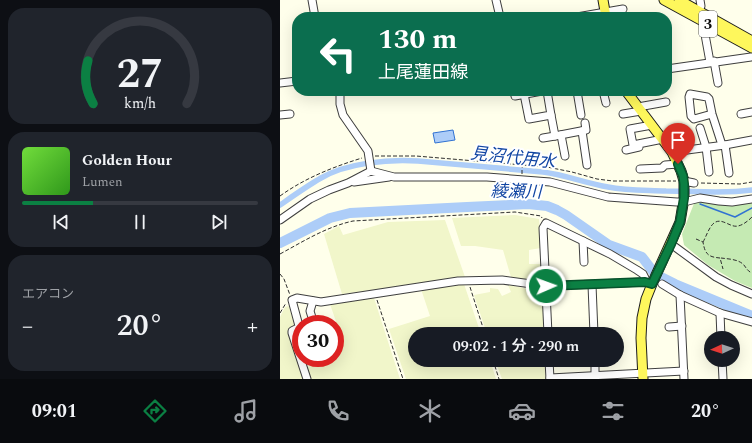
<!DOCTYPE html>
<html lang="ja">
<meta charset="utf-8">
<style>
:root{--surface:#171b24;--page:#20242c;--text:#f1f3f6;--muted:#9ea1a6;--line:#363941;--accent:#0b8043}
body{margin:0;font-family:Spectral,"Noto Sans JP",serif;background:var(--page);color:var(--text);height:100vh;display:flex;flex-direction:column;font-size:15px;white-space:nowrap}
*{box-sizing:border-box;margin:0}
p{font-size:13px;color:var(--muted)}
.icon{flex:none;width:22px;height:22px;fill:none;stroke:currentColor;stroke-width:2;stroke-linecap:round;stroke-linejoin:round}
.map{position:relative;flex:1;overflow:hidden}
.details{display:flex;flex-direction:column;gap:8px;padding:8px;background:#0d0f14;width:280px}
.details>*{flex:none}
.hud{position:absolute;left:12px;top:12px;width:380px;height:84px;border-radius:16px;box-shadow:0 4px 16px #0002;background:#0b6e4f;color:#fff;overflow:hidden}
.needle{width:26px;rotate:267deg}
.tools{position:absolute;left:424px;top:331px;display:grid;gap:8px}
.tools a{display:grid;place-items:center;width:36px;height:36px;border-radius:50%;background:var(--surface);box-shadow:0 4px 16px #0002;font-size:20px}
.speed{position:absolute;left:12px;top:315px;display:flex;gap:8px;font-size:20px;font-weight:700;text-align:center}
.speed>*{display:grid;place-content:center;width:52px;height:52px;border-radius:50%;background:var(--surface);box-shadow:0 4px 16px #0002;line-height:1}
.speed .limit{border:6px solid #d22;background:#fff;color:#111}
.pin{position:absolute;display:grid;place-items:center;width:34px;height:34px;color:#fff;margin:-41px -17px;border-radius:50% 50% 50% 0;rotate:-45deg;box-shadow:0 0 4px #0007}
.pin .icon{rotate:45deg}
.me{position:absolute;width:44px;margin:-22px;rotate:88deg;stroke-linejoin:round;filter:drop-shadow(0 0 3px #0008)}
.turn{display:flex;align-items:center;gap:14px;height:84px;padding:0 20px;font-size:18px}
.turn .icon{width:52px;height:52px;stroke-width:2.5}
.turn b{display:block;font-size:28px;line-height:34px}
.big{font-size:30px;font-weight:600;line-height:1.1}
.details .card{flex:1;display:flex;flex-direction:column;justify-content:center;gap:6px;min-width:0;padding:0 14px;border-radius:16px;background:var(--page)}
.details .dial{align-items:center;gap:0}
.dial svg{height:104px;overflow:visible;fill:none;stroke:var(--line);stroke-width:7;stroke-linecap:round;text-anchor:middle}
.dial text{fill:var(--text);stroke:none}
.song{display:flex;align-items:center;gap:12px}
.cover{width:48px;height:48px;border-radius:6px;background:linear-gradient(135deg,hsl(100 70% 55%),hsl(110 70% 35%))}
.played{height:4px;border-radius:2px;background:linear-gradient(90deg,var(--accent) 30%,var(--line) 30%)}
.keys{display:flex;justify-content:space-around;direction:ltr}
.heat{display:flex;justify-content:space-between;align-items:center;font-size:22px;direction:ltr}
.trip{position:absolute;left:128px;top:327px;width:216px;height:40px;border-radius:20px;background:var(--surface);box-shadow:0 4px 16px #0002;font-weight:600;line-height:40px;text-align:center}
.tabs{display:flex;height:64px;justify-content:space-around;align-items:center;background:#090b0e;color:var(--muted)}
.tabs .icon{width:28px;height:28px}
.tabs .current{color:var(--accent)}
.tabs b{font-size:18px;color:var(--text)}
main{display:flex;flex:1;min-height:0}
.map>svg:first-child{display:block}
.farmland{fill:#f1f6ca}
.green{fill:#c5eab3}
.water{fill:#adcdf8;stroke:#3172d2}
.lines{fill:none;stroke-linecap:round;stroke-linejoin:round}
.stream{stroke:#3172d2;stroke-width:1.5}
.canal{stroke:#adcdf8;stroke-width:5.5}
.river{stroke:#adcdf8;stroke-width:10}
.minor-casing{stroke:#3f3f3f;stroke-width:9}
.major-casing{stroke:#1d1d1d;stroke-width:11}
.path{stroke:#2e2e2e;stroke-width:1;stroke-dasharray:4 2;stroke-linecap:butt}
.minor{stroke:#fff;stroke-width:7}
.major{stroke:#fef75c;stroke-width:9}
.route-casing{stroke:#07532c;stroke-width:10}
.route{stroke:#0b8043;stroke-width:7}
.labels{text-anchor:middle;stroke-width:4;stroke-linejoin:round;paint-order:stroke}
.shield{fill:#fff;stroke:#555;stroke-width:1}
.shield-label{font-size:15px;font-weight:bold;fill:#0c0c0c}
.water-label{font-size:17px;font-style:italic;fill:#1145a2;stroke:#fff}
</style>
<main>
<section class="details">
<div class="card dial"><svg viewBox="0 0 100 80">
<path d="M14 69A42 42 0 1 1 86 69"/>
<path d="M14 69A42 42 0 0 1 10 36" stroke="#0b8043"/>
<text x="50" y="56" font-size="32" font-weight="700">27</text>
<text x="50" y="72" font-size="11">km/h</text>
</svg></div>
<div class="card">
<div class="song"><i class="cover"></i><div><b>Golden Hour</b><p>Lumen</p></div></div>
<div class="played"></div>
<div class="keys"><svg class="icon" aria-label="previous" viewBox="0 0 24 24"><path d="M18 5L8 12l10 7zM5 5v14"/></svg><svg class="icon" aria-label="pause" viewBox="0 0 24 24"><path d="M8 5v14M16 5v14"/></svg><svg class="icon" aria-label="next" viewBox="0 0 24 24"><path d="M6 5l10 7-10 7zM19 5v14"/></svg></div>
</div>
<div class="card"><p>エアコン</p>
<div class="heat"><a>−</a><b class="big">20°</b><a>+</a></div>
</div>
</section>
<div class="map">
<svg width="472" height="379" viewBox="0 0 472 379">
<rect width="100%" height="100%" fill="#ffffeb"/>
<g class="farmland">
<polygon points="235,215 259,219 261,248 249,250 249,264 260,264 262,283 231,277 223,250 195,246 181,246 172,218"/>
<polygon points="165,220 185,277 62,294 44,234 59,226 63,235 108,222"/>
<polygon points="184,284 201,334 135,334 135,360 210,360 216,379 126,379 109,329 150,316 141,289"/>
<polygon points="228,285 263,292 264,334 207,334 194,295 210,292 210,288 218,289 222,296 231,292"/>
<polygon points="94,298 120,379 30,379 27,367 47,361 47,358 55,358 55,335 60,333 50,304"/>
<polygon points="9,306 14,325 8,330 24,379 0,379 0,317 5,307"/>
<polygon points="215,360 265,360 266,379 222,379"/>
</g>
<polygon class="green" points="415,201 472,201 472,288 455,281 428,265 404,245 402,234"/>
<polygon class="water" points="173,130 175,140 155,143 153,133"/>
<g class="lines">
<polyline class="stream" points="420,204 455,217 472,208"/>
<path class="canal" d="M0,205c13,-9 27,-19 41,-27 26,-15 67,-19 97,-17l125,11c22,3 43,11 65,15 19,4 39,3 58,4 29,0 58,3 86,-1"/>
<polyline class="river" points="0,243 50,218 70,213 187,207 248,204 267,206 277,210 286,215 329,245 362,257 375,274 395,284 472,316"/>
<g class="minor-casing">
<g id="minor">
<polyline points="32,0 35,17"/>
<polyline points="216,0 220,17"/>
<polyline points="419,11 421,6 420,0"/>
<polyline points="297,17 343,9"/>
<polyline points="426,23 424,29 430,62"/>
<polyline points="434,61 438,83"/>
<polyline points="387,69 471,57"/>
<polyline points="0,83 17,81"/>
<polyline points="60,91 60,104 63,115 88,151 91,171"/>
<polyline points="234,91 235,96 262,91"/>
<polyline points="297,91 301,115"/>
<polyline points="323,91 326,103"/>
<polyline points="244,94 249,119 271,115 267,91"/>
<polyline points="358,107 386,102"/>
<polyline points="343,114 361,111"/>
<polyline points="432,114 414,119 411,116 409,97 410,94 427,97 429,99 432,114 442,145"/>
<polyline points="461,114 472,112"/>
<polyline points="0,115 10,114"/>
<polyline points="271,115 275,136 306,130 305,123"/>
<polyline points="372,125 350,129 353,145 383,139"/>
<polyline points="420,128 426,147 429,172"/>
<polyline points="302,131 307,165"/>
<polyline points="281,135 285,156"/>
<polyline points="263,138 275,136"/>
<polyline points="445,145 449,173"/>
<polyline points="346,150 359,147"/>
<polyline points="392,152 445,145 472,140"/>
<polyline points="360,169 382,168 385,165 398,164"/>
<polyline points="404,181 414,183"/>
<polyline points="74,182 109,177"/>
<polyline points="0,220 30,199 49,190 68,183 91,171 114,177 207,177 270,182 328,197 397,202 404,202 420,198 439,201 452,202 472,199"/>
<polyline points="303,241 304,262"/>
<polyline points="391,244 436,277 451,285 472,294"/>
<polyline points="382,284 400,295 440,313 472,322"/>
<polyline points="312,285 314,334"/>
<polyline points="400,295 404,379"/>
<polyline points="33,301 30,311 34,324"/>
<polyline points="440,313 441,338"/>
<polyline points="389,327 402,326"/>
<polyline points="268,334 263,228 266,223 330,254 357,270 363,274 365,278 365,282"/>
<polyline points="269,360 270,379"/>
<polyline points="315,360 315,379"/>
<polyline points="442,360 443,379"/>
<polyline points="270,378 404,371"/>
<polyline points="27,379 12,333 12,331 18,328 19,326 12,300 17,298 41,302 178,281 222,280 266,286 365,282 372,284"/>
</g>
</g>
<g class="major-casing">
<g id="major">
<polyline points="323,0 326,17"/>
<polyline points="384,0 472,48"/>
<polyline points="399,0 472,41"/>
<polyline points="346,91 392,152 401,171 404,181 404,198 400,222 372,284 366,299 362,318 361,338 363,379"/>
</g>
</g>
<g class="path">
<polyline points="95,156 136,156 267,167 292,172 317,179 333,181 396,181"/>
<polyline points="242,174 242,166"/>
<polyline points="421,183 460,184 472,182"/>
<path d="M0,196c25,-18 53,-29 82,-38"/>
<path d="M416,239l7,3c2,12 5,15 17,16l3,11"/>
<path d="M423,242c3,-5 6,-15 11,-19 8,-6 16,5 24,3 5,-1 10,-5 14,-9"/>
<path d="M0,254c24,-13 46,-27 73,-33l162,-9 26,4 1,2"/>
<path d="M441,258c7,1 16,1 22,6 3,3 4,7 9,9"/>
<polyline points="0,274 4,279 10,295"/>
<polyline points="190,287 205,334"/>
<polyline points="97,300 123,379"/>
<polyline points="0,313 6,303"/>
<polyline points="213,360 219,379"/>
</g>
<use href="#minor" class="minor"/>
<use href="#major" class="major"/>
</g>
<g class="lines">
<g class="route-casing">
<polyline id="route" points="266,286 365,282 372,284 391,244 400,222 404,198 404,184 403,176 398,164"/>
</g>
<use href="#route" class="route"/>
</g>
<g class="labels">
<rect class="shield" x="419" y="11" width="18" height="26" rx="3"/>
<g class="shield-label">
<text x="428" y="29">3</text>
</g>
<g class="water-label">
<text transform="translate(233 157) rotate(6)" y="6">見沼代用水</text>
<text transform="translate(236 191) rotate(1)" y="6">綾瀬川</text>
</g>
</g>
</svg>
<div class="tools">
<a><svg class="needle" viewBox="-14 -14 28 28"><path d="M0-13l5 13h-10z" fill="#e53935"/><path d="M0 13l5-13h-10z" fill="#9ea1a6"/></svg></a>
</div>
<div class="speed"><div class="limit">30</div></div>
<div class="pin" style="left:398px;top:164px;background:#d93025"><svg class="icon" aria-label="arrive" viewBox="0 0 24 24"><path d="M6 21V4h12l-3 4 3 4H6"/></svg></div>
<svg class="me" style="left:266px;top:286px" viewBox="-20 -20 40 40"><circle r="17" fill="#0b8043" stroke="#fff" stroke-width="3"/><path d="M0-11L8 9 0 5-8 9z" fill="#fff"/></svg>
<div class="trip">09:02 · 1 分 · 290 m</div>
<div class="hud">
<div class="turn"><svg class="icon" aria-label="left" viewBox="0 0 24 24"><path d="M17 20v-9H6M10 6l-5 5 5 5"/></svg><div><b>130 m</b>上尾蓮田線</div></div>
</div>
</div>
</main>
<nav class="tabs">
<b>09:01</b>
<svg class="icon current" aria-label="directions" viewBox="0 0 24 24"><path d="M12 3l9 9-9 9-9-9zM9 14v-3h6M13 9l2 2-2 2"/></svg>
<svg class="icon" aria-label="music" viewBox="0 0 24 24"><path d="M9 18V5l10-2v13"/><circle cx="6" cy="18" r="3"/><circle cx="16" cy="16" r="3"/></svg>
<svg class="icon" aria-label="phone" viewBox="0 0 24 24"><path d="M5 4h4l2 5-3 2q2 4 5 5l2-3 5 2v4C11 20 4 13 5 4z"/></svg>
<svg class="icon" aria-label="climate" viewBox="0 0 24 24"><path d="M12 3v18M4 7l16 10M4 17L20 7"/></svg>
<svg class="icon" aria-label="car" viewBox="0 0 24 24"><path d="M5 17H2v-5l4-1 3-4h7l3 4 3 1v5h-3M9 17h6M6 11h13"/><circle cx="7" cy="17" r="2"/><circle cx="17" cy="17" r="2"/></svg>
<svg class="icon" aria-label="filters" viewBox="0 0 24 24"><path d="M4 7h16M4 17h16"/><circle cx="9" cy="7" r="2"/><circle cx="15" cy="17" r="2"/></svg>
<b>20°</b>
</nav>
